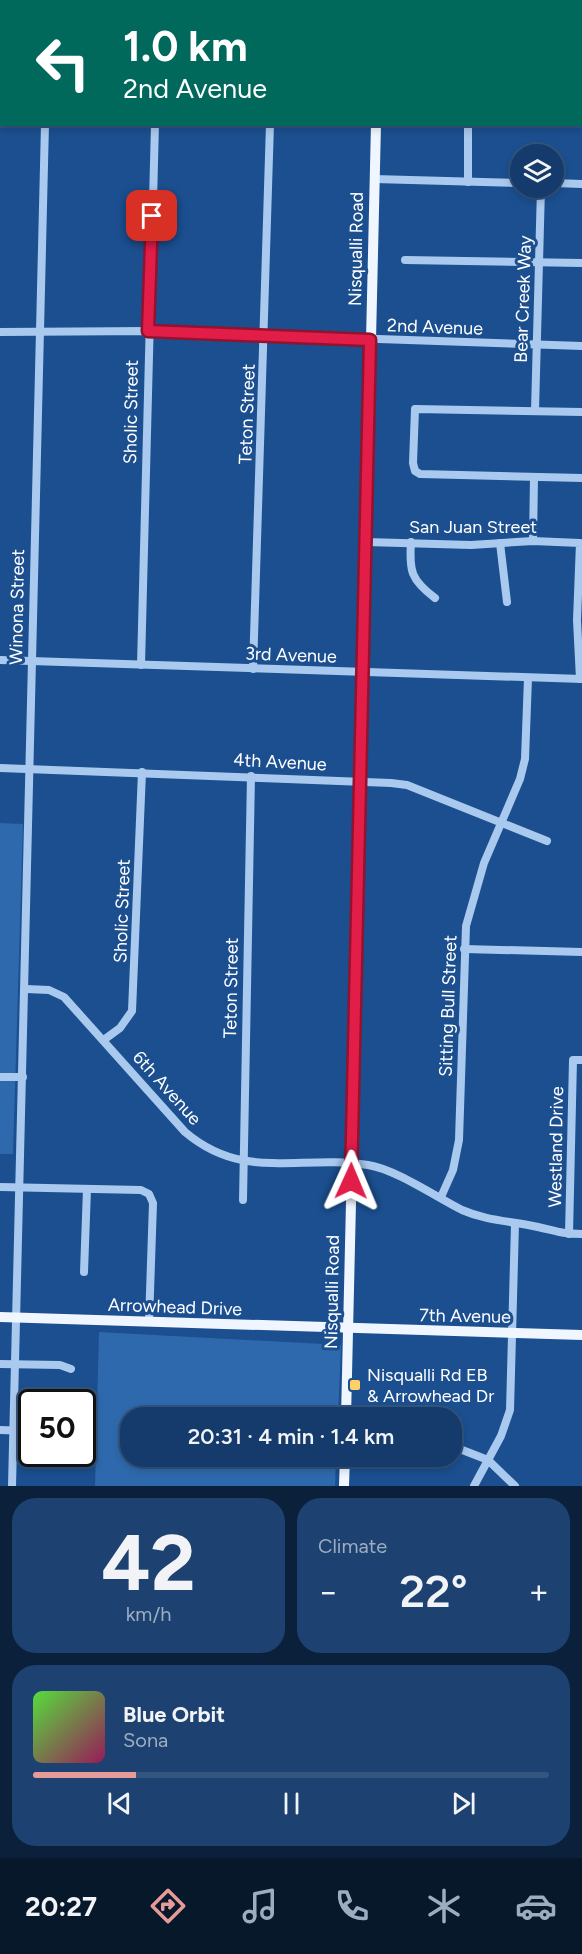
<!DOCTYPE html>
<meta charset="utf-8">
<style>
:root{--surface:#143b6b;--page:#1d4271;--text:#f1f3f6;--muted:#9dadc1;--line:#33557e;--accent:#e69b98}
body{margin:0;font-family:Figtree,sans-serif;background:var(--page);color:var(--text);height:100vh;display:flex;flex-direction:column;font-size:22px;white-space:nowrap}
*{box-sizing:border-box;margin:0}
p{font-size:20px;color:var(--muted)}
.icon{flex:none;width:33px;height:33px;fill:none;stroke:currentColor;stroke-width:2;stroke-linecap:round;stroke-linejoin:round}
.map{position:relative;height:1486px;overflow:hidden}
.sheet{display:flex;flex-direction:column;gap:12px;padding:12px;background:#0b203b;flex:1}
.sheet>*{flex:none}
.guide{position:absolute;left:0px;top:0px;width:582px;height:126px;box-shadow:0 3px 9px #0003,0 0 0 2px var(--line);background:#00695c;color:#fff;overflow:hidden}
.tools{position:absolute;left:510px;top:144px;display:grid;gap:12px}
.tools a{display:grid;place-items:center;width:54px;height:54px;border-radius:50%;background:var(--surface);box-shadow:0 3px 9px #0003,0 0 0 2px var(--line);font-size:30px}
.speed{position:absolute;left:18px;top:1389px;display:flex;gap:12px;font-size:30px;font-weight:700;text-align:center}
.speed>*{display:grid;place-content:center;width:78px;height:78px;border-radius:50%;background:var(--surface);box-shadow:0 3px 9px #0003,0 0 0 2px var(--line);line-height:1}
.speed .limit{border:3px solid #111;border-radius:9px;background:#fff;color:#111}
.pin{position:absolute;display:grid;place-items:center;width:51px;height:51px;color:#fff;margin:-26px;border-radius:12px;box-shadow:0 3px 9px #0006}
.me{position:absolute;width:66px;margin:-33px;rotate:1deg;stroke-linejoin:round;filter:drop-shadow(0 0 4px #0008)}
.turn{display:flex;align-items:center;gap:21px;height:126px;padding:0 24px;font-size:27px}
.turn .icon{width:78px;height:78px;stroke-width:2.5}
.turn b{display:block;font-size:42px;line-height:51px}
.big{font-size:45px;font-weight:600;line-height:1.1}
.sheet .card{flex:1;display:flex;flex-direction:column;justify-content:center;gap:9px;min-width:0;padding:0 21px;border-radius:24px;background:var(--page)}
.sheet .dial{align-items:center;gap:0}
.dial b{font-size:78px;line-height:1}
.song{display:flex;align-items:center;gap:18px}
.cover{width:72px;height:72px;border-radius:9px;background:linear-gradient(135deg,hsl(110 70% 55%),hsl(330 70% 35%))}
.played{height:6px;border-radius:3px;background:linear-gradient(90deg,var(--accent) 20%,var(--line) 20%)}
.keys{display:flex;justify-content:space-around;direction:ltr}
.heat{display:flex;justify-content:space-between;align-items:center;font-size:33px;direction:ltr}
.sheet .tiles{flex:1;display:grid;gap:12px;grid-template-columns:1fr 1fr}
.card:last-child{grid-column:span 2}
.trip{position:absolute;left:120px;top:1407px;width:342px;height:60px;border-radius:24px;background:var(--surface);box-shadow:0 3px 9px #0003,0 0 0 2px var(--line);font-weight:600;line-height:60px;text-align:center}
.dock{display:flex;height:96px;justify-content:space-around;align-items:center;background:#08182b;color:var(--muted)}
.dock .icon{width:42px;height:42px}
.dock .on{color:var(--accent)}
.dock b{font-size:27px;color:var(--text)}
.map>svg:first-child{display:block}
.grass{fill:#2e69ad}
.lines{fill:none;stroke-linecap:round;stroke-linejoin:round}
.minor{stroke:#a9c9ee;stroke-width:8}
.major{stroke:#f0f6ff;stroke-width:10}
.route-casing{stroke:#92132f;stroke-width:15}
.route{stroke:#e11d48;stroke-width:10}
.poi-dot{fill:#ffd166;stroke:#1b4f8f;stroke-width:2}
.labels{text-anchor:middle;stroke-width:6;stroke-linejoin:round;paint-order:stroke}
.street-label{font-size:18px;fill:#fff;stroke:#1b4f8f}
.poi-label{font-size:18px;fill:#fff;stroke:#1b4f8f;text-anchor:start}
</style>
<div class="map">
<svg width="582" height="1486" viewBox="0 0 582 1486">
<rect width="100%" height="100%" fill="#1b4f8f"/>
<g class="grass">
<polygon points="0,823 23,824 13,1154 0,1154"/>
<polygon points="99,1332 341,1345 338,1417 130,1418 130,1456 336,1457 335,1486 95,1486"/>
</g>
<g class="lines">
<g class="minor">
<polyline points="48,2 48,0"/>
<polyline points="426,2 426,0"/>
<polyline points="580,25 582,25"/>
<polyline points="0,62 2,62"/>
<polyline points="580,104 582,104"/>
<polyline points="374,179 520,183"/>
<polyline points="468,182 468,124"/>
<polyline points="554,183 582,184"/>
<polyline points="405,260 582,263"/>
<polyline points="0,332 148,331 582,346"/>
<polyline points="535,411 541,188"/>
<polyline points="582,412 415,409 413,463 415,471 420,474 582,478"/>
<polyline points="533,541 534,477"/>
<polyline points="366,542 471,545 533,541 580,543 577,620 580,679"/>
<path d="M411,542c-2,29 0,38 24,56"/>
<polyline points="500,543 507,602"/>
<polyline points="0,660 582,679"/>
<polyline points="141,665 155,124"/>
<polyline points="253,669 270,124"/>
<polyline points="0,768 391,783 407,785 547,841"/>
<polyline points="464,949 582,952"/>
<path d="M26,989l23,1 15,7 121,135c59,50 114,22 183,33 27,4 68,32 94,45 25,11 50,11 76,17 18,4 23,7 44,7"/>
<polyline points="105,1039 120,1028 132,1011 142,772"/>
<polyline points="0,1077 23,1077"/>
<polyline points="0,1187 141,1190 149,1194 153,1203 149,1322"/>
<polyline points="441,1197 453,1170 459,1140 466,926 484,863 520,779 525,759 528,678"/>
<polyline points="243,1200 251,776"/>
<polyline points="569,1234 573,1060 582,1060"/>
<polyline points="84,1272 87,1189"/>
<polyline points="0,1364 60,1365 71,1369"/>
<polyline points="0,1430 32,1431"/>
<polyline points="452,1446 488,1460 515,1486"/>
<polyline points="12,1486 45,124"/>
<polyline points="474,1486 501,1436 510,1410 515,1224"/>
</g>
<g class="major">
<polyline points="378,2 378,0"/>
<polyline points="0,1317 582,1335"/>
<polyline points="346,1418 376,124"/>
<polyline points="344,1486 345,1456"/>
</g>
</g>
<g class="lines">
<g class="route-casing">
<polyline id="route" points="152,216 148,331 370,340 351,1181"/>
</g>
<use href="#route" class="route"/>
</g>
<rect class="poi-dot" x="349" y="1379" width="12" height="12" rx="3"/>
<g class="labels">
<g class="street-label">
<text transform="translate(356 249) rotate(-89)" y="6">Nisqualli Road</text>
<text transform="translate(523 299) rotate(-88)" y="6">Bear Creek Way</text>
<text transform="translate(435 327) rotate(2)" y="6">2nd Avenue</text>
<text transform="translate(131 412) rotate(-89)" y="6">Sholic Street</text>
<text transform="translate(247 414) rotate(-88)" y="6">Teton Street</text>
<text x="473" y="533">San Juan Street</text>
<text transform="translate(17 607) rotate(-89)" y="6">Winona Street</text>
<text transform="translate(291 655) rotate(2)" y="6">3rd Avenue</text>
<text transform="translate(280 762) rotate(3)" y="6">4th Avenue</text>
<text transform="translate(122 911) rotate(-88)" y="6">Sholic Street</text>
<text transform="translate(231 988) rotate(-89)" y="6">Teton Street</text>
<text transform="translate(448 1006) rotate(-88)" y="6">Sitting Bull Street</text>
<text transform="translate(167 1088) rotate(48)" y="6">6th Avenue</text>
<text transform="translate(556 1147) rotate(-89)" y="6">Westland Drive</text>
<text transform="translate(332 1292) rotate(-89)" y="6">Nisqualli Road</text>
<text transform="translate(175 1307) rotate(2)" y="6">Arrowhead Drive</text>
<text transform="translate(465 1316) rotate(1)" y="6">7th Avenue</text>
</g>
<g class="poi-label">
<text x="367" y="1381">Nisqualli Rd EB<tspan x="367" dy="21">&amp; Arrowhead Dr</tspan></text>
</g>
</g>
</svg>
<div class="tools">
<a><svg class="icon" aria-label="layers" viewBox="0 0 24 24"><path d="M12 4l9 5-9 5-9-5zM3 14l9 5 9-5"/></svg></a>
</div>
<div class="speed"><div class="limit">50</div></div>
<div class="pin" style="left:152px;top:216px;background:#d93025"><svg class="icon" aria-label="arrive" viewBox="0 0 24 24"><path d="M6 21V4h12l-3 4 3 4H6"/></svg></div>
<svg class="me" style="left:351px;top:1181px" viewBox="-20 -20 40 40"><path d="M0-17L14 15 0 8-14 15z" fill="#e11d48" stroke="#fff" stroke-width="4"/></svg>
<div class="trip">20:31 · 4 min · 1.4 km</div>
<div class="guide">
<div class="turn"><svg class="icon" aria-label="left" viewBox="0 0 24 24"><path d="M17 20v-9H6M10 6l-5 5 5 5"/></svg><div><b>1.0 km</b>2nd Avenue</div></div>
</div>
</div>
<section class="sheet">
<div class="tiles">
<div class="card dial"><b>42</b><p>km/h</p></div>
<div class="card"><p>Climate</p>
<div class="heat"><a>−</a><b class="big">22°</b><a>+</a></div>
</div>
<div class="card">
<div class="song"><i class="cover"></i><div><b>Blue Orbit</b><p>Sona</p></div></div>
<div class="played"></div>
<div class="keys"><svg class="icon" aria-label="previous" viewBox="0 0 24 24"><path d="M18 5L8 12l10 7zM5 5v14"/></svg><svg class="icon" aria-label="pause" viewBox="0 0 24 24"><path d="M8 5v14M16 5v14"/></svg><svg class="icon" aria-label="next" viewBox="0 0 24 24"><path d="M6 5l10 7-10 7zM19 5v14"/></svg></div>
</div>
</div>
</section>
<nav class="dock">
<b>20:27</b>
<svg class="icon on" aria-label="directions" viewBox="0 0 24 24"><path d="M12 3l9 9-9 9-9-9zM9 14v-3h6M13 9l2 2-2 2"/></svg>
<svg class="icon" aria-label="music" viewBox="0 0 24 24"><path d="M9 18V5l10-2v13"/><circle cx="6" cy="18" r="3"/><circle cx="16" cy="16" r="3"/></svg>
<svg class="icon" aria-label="phone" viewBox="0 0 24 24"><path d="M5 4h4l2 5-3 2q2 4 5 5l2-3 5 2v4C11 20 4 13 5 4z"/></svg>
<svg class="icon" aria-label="climate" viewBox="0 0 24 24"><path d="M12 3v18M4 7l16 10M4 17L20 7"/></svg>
<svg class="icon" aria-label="car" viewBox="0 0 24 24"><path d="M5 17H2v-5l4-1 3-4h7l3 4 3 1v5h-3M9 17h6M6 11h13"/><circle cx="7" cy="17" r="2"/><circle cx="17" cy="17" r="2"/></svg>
</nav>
